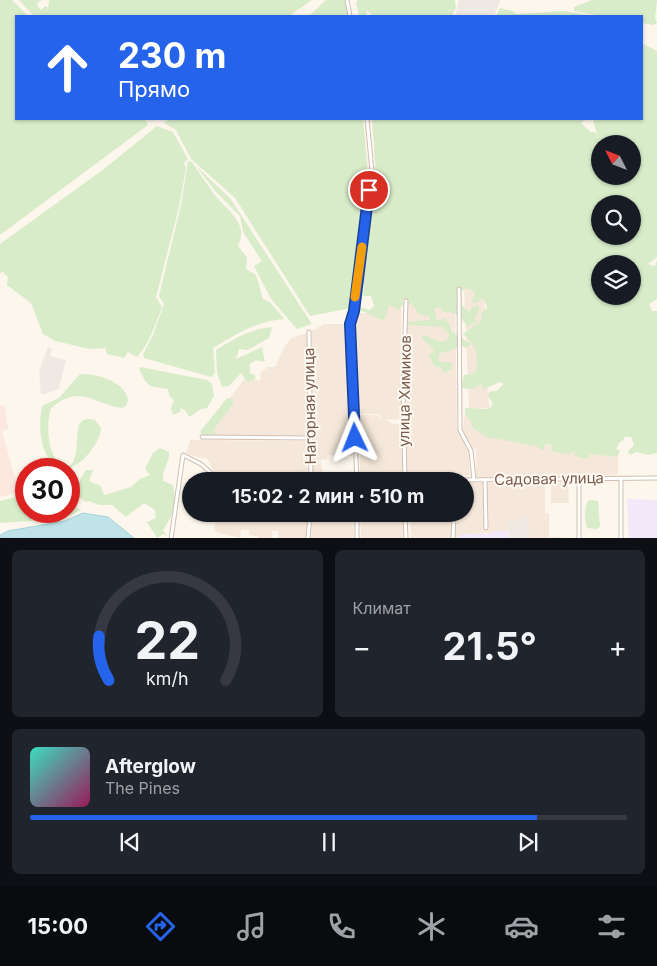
<!DOCTYPE html>
<html lang="ru">
<meta charset="utf-8">
<style>
:root{--surface:#171b24;--page:#20242c;--text:#f1f3f6;--muted:#9ea1a6;--line:#363941;--accent:#2563eb}
body{margin:0;font-family:Inter,sans-serif;background:var(--page);color:var(--text);height:100vh;display:flex;flex-direction:column;font-size:19px;white-space:nowrap}
*{box-sizing:border-box;margin:0}
p{font-size:16px;color:var(--muted)}
.icon{flex:none;width:28px;height:28px;fill:none;stroke:currentColor;stroke-width:2;stroke-linecap:round;stroke-linejoin:round}
.map{position:relative;height:538px;overflow:hidden}
.side{display:flex;flex-direction:column;gap:12px;padding:12px;background:#0d0f14;flex:1}
.side>*{flex:none}
.hud{position:absolute;left:15px;top:15px;width:628px;height:105px;border-radius:0px;box-shadow:0 1px 4px #0004;background:#2563eb;color:#fff;overflow:hidden}
.needle{width:32px;rotate:312deg}
.fabs{position:absolute;left:591px;top:135px;display:grid;gap:10px}
.fabs a{display:grid;place-items:center;width:50px;height:50px;border-radius:50%;background:var(--surface);box-shadow:0 1px 4px #0004;font-size:25px}
.speed{position:absolute;left:15px;top:458px;display:flex;gap:10px;font-size:25px;font-weight:700;text-align:center}
.speed>*{display:grid;place-content:center;width:65px;height:65px;border-radius:50%;background:var(--surface);box-shadow:0 1px 4px #0004;line-height:1}
.speed .limit{border:8px solid #d22;background:#fff;color:#111}
.pin{position:absolute;display:grid;place-items:center;width:42px;height:42px;color:#fff;margin:-21px;border:2px solid #fff;border-radius:50%;box-shadow:0 1px 5px #0007}
.me{position:absolute;width:55px;margin:-28px;rotate:358deg;stroke-linejoin:round;filter:drop-shadow(0 0 4px #0008)}
.turn{display:flex;align-items:center;gap:18px;height:105px;padding:0 20px;font-size:22px}
.turn .icon{width:65px;height:65px;stroke-width:2.5}
.turn b{display:block;font-size:35px;line-height:42px}
.big{font-size:38px;font-weight:700;line-height:1.1}
.side .card{flex:1;display:flex;flex-direction:column;justify-content:center;gap:8px;min-width:0;padding:0 18px;border-radius:8px;background:var(--page)}
.side .dial{align-items:center;gap:0}
.dial svg{height:130px;overflow:visible;fill:none;stroke:var(--line);stroke-width:7;stroke-linecap:round;text-anchor:middle}
.dial text{fill:var(--text);stroke:none}
.song{display:flex;align-items:center;gap:15px}
.cover{width:60px;height:60px;border-radius:8px;background:linear-gradient(135deg,hsl(170 70% 55%),hsl(330 70% 35%))}
.played{height:5px;border-radius:2px;background:linear-gradient(90deg,var(--accent) 85%,var(--line) 85%)}
.keys{display:flex;justify-content:space-around;direction:ltr}
.heat{display:flex;justify-content:space-between;align-items:center;font-size:28px;direction:ltr}
.side .tiles{flex:1;display:grid;gap:12px;grid-template-columns:1fr 1fr}
.card:last-child{grid-column:span 2}
.trip{position:absolute;left:182px;top:472px;width:292px;height:50px;border-radius:25px;background:var(--surface);box-shadow:0 1px 4px #0004;font-weight:700;line-height:50px;text-align:center}
.tab-bar{display:flex;height:80px;justify-content:space-around;align-items:center;background:#090b0e;color:var(--muted)}
.tab-bar .icon{width:35px;height:35px}
.tab-bar .selected{color:var(--accent)}
.tab-bar b{font-size:22px;color:var(--text)}
.map>svg:first-child{display:block}
.residential{fill:#f5e8da}
.commercial{fill:#fde8e0}
.industrial{fill:#efe9e4}
.education{fill:#f3e8fa}
.green{fill:#d8ecc9;fill-rule:evenodd}
.water{fill:#bfe3e8;stroke:#a5d3da}
.lines{fill:none;stroke-linecap:round;stroke-linejoin:round}
.street-casing{stroke:#d1beb0;stroke-width:5}
.street{stroke:#fff;stroke-width:3}
.route-casing{stroke:#184099;stroke-width:12}
.route{stroke:#2563eb;stroke-width:9}
.slow{stroke:#f59e0b;stroke-width:9}
.labels{text-anchor:middle;stroke-width:4;stroke-linejoin:round;paint-order:stroke}
.street-label{font-size:15px;fill:#7a5c4d;stroke:#fffaf3}
</style>
<div class="map">
<svg width="657" height="539" viewBox="0 0 657 539">
<rect width="100%" height="100%" fill="#fdf6ec"/>
<g class="residential">
<polygon points="484,286 489,408 469,409 464,287"/>
<polygon points="408,297 455,297 457,429 468,450 470,475 407,476 405,386"/>
<polygon points="377,303 401,303 401,348 403,348 401,420 383,419 389,421 389,423 402,425 402,479 360,479 360,415 375,415 382,418 378,414 355,414 355,313 377,313"/>
<polygon points="324,324 348,324 352,456 327,455 327,459 321,460 323,480 317,479 313,475 312,335 312,331"/>
<polygon points="307,333 307,434 300,437 209,435 209,425 246,377 260,381 261,372 268,367 275,367 285,346 292,338"/>
<polygon points="464,415 508,439 575,449 618,449 618,475 476,477 476,449 471,448 463,432"/>
<polygon points="190,440 304,441 306,442 308,476 306,479 225,480 217,476 207,459 186,454"/>
<polygon points="466,483 545,483 545,513 549,513 549,537 572,538 529,538 527,517 522,517 522,521 509,521 508,531 458,536 458,538 411,538 410,514 466,514"/>
<polygon points="551,483 568,483 569,503 551,503"/>
<polygon points="225,514 308,514 307,538 278,538 278,531 272,531 272,538 258,538 257,536 249,535 249,530 241,530 240,538 216,532 214,529 216,520"/>
<polygon points="313,514 353,514 354,538 311,538"/>
<polygon points="360,514 403,514 403,538 361,538"/>
</g>
<polygon class="commercial" points="0,405 5,406 8,429 2,431 19,492 0,497"/>
<g class="industrial">
<polygon points="459,0 500,0 500,2 494,16 455,16"/>
<polygon points="48,347 52,349 50,356 66,360 59,389 41,395 39,371"/>
<polygon points="521,517 527,517 529,538 509,538 508,521 521,521"/>
</g>
<g class="education">
<polygon points="627,499 657,500 657,538 629,538"/>
<polygon points="497,531 508,531 509,538 458,538 461,534 486,534"/>
</g>
<g class="green">
<polygon points="0,0 12,0 28,16 16,16 16,119 145,119 148,125 0,235"/>
<polygon points="19,0 42,0 38,2 37,6 41,10 45,6 48,8 49,0 312,0 289,16 34,16"/>
<polygon points="326,0 345,0 348,16 309,16"/>
<polygon points="358,0 455,0 456,8 452,16 373,16 367,10 366,16 359,16 356,3"/>
<polygon points="592,0 657,0 655,18 657,23 652,25 641,23 641,16 602,16 574,11 574,7"/>
<polygon points="500,8 513,11 516,14 564,11 594,16 496,16"/>
<path d="M641,43l16,8v206l-9,7 7,2 2,-6v39l-8,5 3,7h5v142l-9,2 -12,-3 -6,3 -2,-4 6,-6 -3,-8h-7v3l-4,2 -4,7 4,2 -3,6 -26,-3 -5,5 -11,-3v-5l-8,3 -15,-3v-6l-7,-1 -1,7 -8,-5 -50,-9 -14,-10 -1,-5 -6,-8v-6l23,1 4,-3v-5l-4,-4 1,-5 9,-2 5,-6 -3,-2 -18,8v-7c-7,6 -12,8 -21,4l3,-12 8,-1 4,-3c2,-18 1,-25 -13,-37l19,-14 -1,-6 6,-7 -4,-9 -7,5 -6,-1 4,-4v-7l-8,-3 -5,3 1,14 7,7 3,-5 7,-2v7l-4,5 2,5 -10,4c-6,-9 -11,-15 -23,-14l-5,-5 -5,1 3,13 7,-3 4,4 4,10 19,12 -5,4 -4,-2 -18,7 -4,-1 -2,6 2,4h8l5,2 -2,6 -8,3 -2,-6 -7,-1 -5,-10 5,-6 -12,-12 1,-3 19,7 6,-3 1,-5 -7,-7 -35,-2v-3l23,-2 -1,-4 -9,-1 -9,-12v2l-8,-6v6l-5,5 -9,-5 -5,15c-10,-1 -17,-10 -27,-9v-5l13,4 4,-4 -3,-10h-8l1,-11 -2,-5 14,-105 -4,-56h213l-4,4 10,9h4l3,6 -5,-17 3,-2h45zM600,144h32v32h-32zM600,204h32v32h-32zM600,264h32v32h-32z"/>
<polygon points="169,119 363,119 368,172 352,308 310,316 235,198 191,159 176,130 164,123"/>
<path d="M157,126l16,6 15,27 -4,4 2,5 -7,39 -23,90 6,10c-7,18 -12,36 -25,50l-9,-5 -4,6 -17,-4 -2,-6 -15,1 -35,-8 -12,-7 -12,-31 -24,-18 1,-8 -5,-5 -3,1v-29l104,-75z"/>
<path d="M188,161l4,1c7,11 15,22 22,32 12,16 36,29 24,52l9,11 -1,12 10,6 7,24 7,3 14,17c-27,2 -48,15 -71,29l2,25 -4,4 -67,-19 -1,-4 10,-19 11,-31 -5,-8 22,-91z"/>
<polygon points="195,165 230,198 312,324 297,329 271,299 254,266 262,261 243,232 240,216 216,192"/>
<path d="M272,327l-3,11 -21,12 -9,-1 -3,10 26,-12 3,15 -9,-2 -6,4v9l6,3 -2,4 -7,2 -6,-9 -12,13 -7,1 -5,-14 -1,-23c19,-12 34,-21 56,-23z"/>
<path d="M140,367l67,13 5,4 2,12 -7,12 -6,1 -10,7h-3l-2,-5 -5,-3 -1,4 -7,3 -2,-7 3,-8 -5,-4 -1,-7c-21,-3 -20,-2 -29,-20z"/>
<path d="M85,374c15,1 39,8 43,25l-1,6 -5,3c-30,-4 -41,-25 -71,0 -5,15 -4,48 11,57h9c13,-16 -4,-52 24,-45l6,8c-1,16 -21,41 -38,41 -24,-9 -25,-41 -21,-63l17,-8 20,-23z"/>
<polygon points="227,398 233,399 233,404 214,429 216,436 203,437 200,432"/>
<path d="M160,448l9,4c1,11 -8,18 -6,29l10,4c4,17 0,31 -10,45l4,6 -4,-2 -6,4 -10,-16 9,-4 -1,-8 -11,-7 -18,14 -14,-12h-13l-10,-4 -3,1 -6,-4 -7,2 -2,-5 15,-25h7l-4,11 12,5 3,9 27,-8 9,-8 10,-4 -5,-6 8,-16z"/>
<polygon points="25,495 26,511 69,511 69,502 81,510 63,519 0,523 0,501"/>
<path d="M589,500l9,1 2,25 -3,3 -10,-1c-3,-8 -3,-22 2,-28z"/>
</g>
<polygon class="water" points="83,513 108,517 134,538 0,538 0,535 8,531 65,521"/>
<g class="lines">
<g class="street-casing">
<g id="street">
<polyline points="347,0 350,16"/>
<polyline points="459,289 460,430 471,451 474,480"/>
<polyline points="309,332 311,481"/>
<polyline points="202,437 310,438"/>
<polyline points="621,478 621,539"/>
<polyline points="485,480 486,528"/>
<polyline points="350,481 657,478"/>
<polyline points="357,481 350,324 354,311 372,171 367,119"/>
<polyline points="405,481 403,390 406,301"/>
<polyline points="357,514 357,539"/>
<polyline points="405,514 406,539"/>
<polyline points="171,539 183,455 201,464 219,480 223,481"/>
<polyline points="308,539 310,514"/>
<polyline points="453,539 454,514"/>
<polyline points="579,539 579,479"/>
</g>
</g>
<use href="#street" class="street"/>
</g>
<g class="lines">
<g class="route-casing">
<polyline id="route" points="355,438 350,324 354,311 369,190"/>
</g>
<use href="#route" class="route"/>
<polyline class="slow" points="355,297 362,247"/>
</g>
<g class="labels">
<g class="street-label">
<text transform="translate(405 391) rotate(-89)" y="5">улица Химиков</text>
<text transform="translate(310 406) rotate(-91)" y="5">Нагорная улица</text>
<text transform="translate(549 479) rotate(-1)" y="5">Садовая улица</text>
</g>
</g>
</svg>
<div class="fabs">
<a><svg class="needle" viewBox="-14 -14 28 28"><path d="M0-13l5 13h-10z" fill="#e53935"/><path d="M0 13l5-13h-10z" fill="#9ea1a6"/></svg></a>
<a><svg class="icon" aria-label="search" viewBox="0 0 24 24"><circle cx="10" cy="10" r="6"/><path d="M15 15l6 6"/></svg></a>
<a><svg class="icon" aria-label="layers" viewBox="0 0 24 24"><path d="M12 4l9 5-9 5-9-5zM3 14l9 5 9-5"/></svg></a>
</div>
<div class="speed"><div class="limit">30</div></div>
<div class="pin" style="left:369px;top:190px;background:#d93025"><svg class="icon" aria-label="arrive" viewBox="0 0 24 24"><path d="M6 21V4h12l-3 4 3 4H6"/></svg></div>
<svg class="me" style="left:355px;top:438px" viewBox="-20 -20 40 40"><path d="M0-17L14 15 0 8-14 15z" fill="#2563eb" stroke="#fff" stroke-width="4"/></svg>
<div class="trip">15:02 · 2 мин · 510 m</div>
<div class="hud">
<div class="turn"><svg class="icon" aria-label="ahead" viewBox="0 0 24 24"><path d="M12 20V5M6 11l6-6 6 6"/></svg><div><b>230 m</b>Прямо</div></div>
</div>
</div>
<section class="side">
<div class="tiles">
<div class="card dial"><svg viewBox="0 0 100 80">
<path d="M14 69A42 42 0 1 1 86 69"/>
<path d="M14 69A42 42 0 0 1 8 42" stroke="#2563eb"/>
<text x="50" y="56" font-size="32" font-weight="700">22</text>
<text x="50" y="72" font-size="11">km/h</text>
</svg></div>
<div class="card"><p>Климат</p>
<div class="heat"><a>−</a><b class="big">21.5°</b><a>+</a></div>
</div>
<div class="card">
<div class="song"><i class="cover"></i><div><b>Afterglow</b><p>The Pines</p></div></div>
<div class="played"></div>
<div class="keys"><svg class="icon" aria-label="previous" viewBox="0 0 24 24"><path d="M18 5L8 12l10 7zM5 5v14"/></svg><svg class="icon" aria-label="pause" viewBox="0 0 24 24"><path d="M8 5v14M16 5v14"/></svg><svg class="icon" aria-label="next" viewBox="0 0 24 24"><path d="M6 5l10 7-10 7zM19 5v14"/></svg></div>
</div>
</div>
</section>
<nav class="tab-bar">
<b>15:00</b>
<svg class="icon selected" aria-label="directions" viewBox="0 0 24 24"><path d="M12 3l9 9-9 9-9-9zM9 14v-3h6M13 9l2 2-2 2"/></svg>
<svg class="icon" aria-label="music" viewBox="0 0 24 24"><path d="M9 18V5l10-2v13"/><circle cx="6" cy="18" r="3"/><circle cx="16" cy="16" r="3"/></svg>
<svg class="icon" aria-label="phone" viewBox="0 0 24 24"><path d="M5 4h4l2 5-3 2q2 4 5 5l2-3 5 2v4C11 20 4 13 5 4z"/></svg>
<svg class="icon" aria-label="climate" viewBox="0 0 24 24"><path d="M12 3v18M4 7l16 10M4 17L20 7"/></svg>
<svg class="icon" aria-label="car" viewBox="0 0 24 24"><path d="M5 17H2v-5l4-1 3-4h7l3 4 3 1v5h-3M9 17h6M6 11h13"/><circle cx="7" cy="17" r="2"/><circle cx="17" cy="17" r="2"/></svg>
<svg class="icon" aria-label="filters" viewBox="0 0 24 24"><path d="M4 7h16M4 17h16"/><circle cx="9" cy="7" r="2"/><circle cx="15" cy="17" r="2"/></svg>
</nav>
